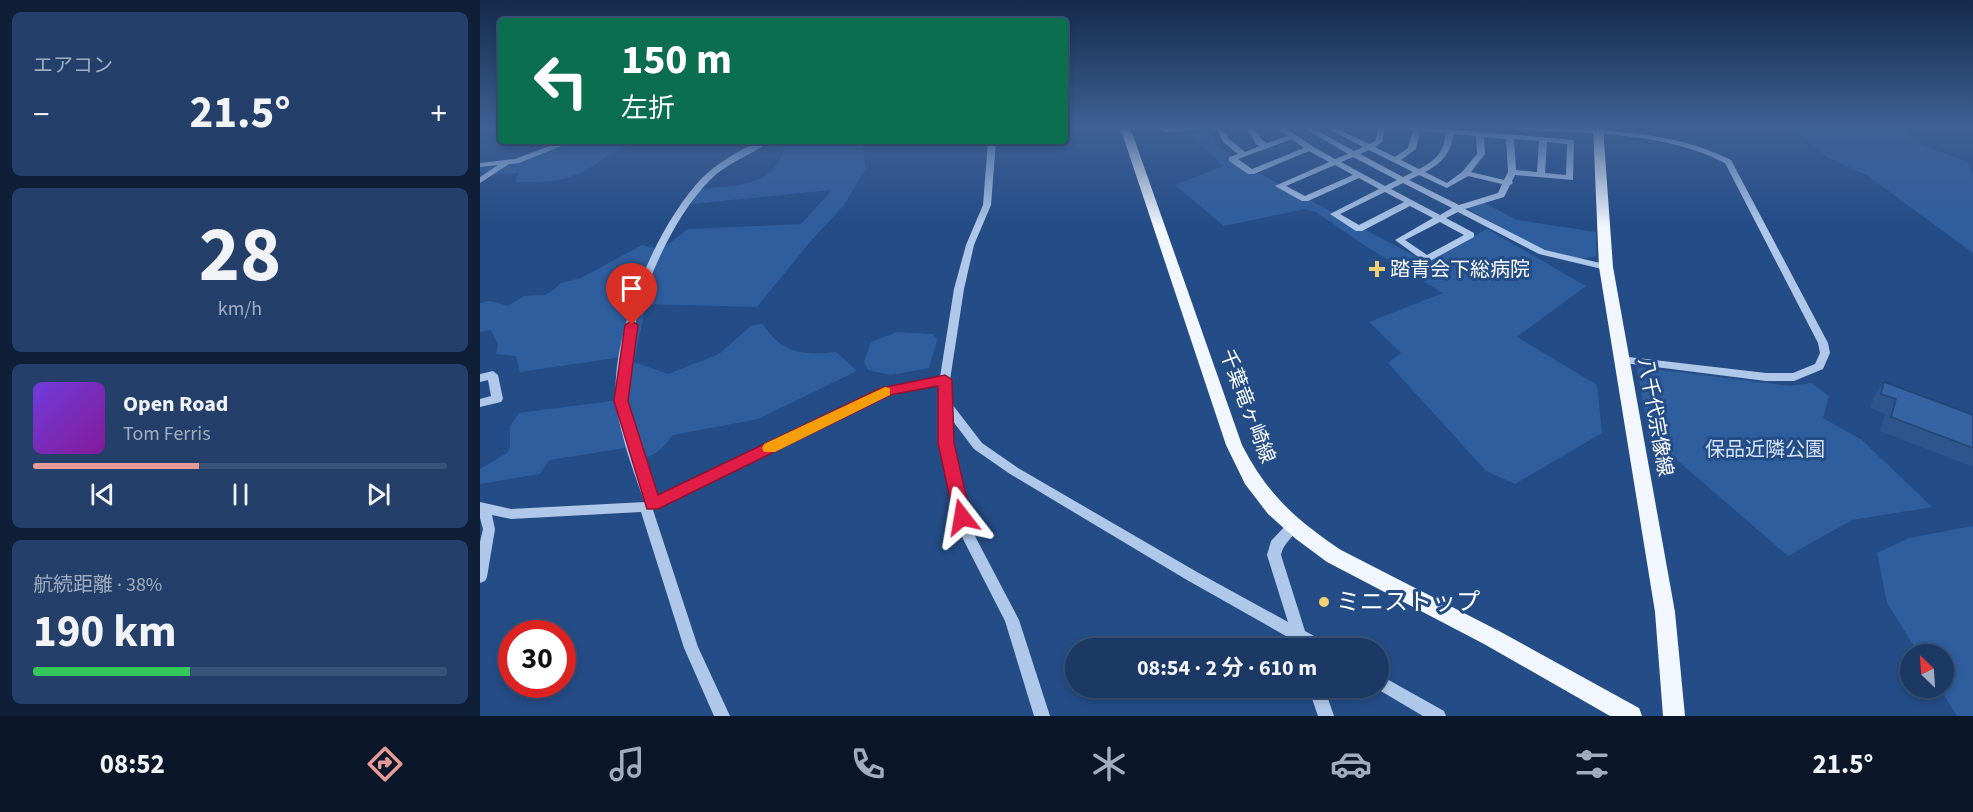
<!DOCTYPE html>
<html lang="ja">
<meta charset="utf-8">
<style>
:root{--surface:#1b3964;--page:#24406a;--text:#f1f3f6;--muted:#a0acbf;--line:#395378;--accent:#e69b98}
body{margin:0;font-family:"Source Sans 3","Noto Sans JP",sans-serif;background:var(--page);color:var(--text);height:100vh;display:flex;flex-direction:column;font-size:22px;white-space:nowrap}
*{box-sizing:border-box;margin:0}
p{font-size:20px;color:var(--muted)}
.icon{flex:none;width:33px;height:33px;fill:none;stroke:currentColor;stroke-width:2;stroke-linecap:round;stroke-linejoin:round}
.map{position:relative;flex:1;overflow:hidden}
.drawer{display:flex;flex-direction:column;gap:12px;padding:12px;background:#0f1f37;width:480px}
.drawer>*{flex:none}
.banner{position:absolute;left:18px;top:18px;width:570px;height:126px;border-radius:6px;box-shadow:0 3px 9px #0003,0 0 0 2px var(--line);background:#0b6e4f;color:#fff;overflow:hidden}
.needle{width:39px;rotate:335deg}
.buttons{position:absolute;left:1420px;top:644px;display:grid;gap:12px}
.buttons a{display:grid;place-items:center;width:54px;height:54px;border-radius:50%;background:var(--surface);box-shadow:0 3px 9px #0003,0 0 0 2px var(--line);font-size:30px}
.speed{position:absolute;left:18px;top:620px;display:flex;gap:12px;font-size:30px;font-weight:700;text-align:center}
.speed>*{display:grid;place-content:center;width:78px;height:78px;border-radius:50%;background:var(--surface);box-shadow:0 3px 9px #0003,0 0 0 2px var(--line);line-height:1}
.speed .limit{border:9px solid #d22;background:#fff;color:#111}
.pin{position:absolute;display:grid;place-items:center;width:51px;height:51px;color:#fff;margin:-62px -26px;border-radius:50% 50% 50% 0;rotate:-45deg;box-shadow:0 0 6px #0007}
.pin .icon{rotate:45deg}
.me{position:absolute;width:66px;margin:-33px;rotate:346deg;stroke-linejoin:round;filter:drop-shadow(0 0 4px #0008)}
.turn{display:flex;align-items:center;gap:21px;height:126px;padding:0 24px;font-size:27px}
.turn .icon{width:78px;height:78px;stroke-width:2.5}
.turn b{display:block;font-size:42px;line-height:51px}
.big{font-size:45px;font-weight:700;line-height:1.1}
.drawer .card{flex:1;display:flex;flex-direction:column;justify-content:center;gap:9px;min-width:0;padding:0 21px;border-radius:9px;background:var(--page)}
.drawer .dial{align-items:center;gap:0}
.dial b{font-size:78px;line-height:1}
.song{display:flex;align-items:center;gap:18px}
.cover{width:72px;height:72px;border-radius:9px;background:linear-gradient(135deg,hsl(260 70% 55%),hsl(290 70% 35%))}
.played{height:6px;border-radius:3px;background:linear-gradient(90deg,var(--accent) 40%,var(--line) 40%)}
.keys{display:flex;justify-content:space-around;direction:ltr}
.heat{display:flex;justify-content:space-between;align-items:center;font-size:33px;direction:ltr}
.charge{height:9px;border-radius:4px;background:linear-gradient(90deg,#34c759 38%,var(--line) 0)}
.trip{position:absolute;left:585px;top:638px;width:324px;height:60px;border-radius:30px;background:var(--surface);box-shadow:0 3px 9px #0003,0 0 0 2px var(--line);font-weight:700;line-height:60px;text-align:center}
.menu{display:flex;height:96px;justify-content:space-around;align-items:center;background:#0b1728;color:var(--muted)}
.menu .icon{width:42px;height:42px}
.menu .on{color:var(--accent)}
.menu b{font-size:27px;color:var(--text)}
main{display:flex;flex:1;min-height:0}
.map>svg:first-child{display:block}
.green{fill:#2f5e9e}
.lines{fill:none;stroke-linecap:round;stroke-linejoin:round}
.minor{fill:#afc7e9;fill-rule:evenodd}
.major{fill:#f2f6fe;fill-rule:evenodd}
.wall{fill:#2e558c}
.building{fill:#3563a3;stroke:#254572;stroke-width:1.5}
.route{fill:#e11d48;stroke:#92132f;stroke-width:1.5}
.slow{fill:#f59e0b}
.poi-dot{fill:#f3d173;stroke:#244c86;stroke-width:2}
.labels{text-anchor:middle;stroke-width:6;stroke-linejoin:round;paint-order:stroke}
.poi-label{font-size:20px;fill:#fff;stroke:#244c86;text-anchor:start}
.street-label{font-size:20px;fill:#fff;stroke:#244c86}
.park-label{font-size:20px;fill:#d3e2f7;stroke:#244c86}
.near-poi-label{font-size:24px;fill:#fff;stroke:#244c86;text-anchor:start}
</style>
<main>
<section class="drawer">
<div class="card"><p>エアコン</p>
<div class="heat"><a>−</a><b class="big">21.5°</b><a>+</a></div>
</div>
<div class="card dial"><b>28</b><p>km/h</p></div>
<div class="card">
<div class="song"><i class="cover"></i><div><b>Open Road</b><p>Tom Ferris</p></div></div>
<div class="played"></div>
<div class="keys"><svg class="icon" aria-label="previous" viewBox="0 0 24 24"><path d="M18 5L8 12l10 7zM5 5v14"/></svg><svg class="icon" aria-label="pause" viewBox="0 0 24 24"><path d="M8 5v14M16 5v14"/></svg><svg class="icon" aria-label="next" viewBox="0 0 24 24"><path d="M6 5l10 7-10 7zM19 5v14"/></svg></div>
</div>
<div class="card"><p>航続距離 · 38%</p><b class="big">190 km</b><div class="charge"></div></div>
</section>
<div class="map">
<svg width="1493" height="716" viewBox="0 0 1493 716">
<rect width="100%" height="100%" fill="#244c86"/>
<g class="green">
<polygon points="731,127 727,128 737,146 777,172 946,262 1007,229 1106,286 1037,337 1117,385 1122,433 1035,484 1006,471 908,363 921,353 889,322 963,293 887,247 836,212 825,209 744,226 695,185 743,166 704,128"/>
<polygon points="1312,127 1425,127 1437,143 1487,162 1493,173 1493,253 1388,176 1347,157"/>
<path d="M93,141h94c-12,6 -28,1 -41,6 -16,5 -29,18 -43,25 -23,11 -43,10 -68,10l4,-9 -30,2 -9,-4v-4l19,-2z"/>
<path d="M289,141h98l-4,8 3,20 -22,36 -34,37 -53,65 -111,-3 -12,58 34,12 51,-20 33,-29 11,-1c18,29 41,32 73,28l21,19 -99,48 -85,16c-11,15 -20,24 -40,23l-2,-11 -82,13 -9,14 -60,10v-15l27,-16 3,-6v-21l9,-13 100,-13 3,-43 -102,15 -4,-16 -20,-2 2,-9 -7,-15 -11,2v-29l10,-2 18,5 16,-10 20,-1 7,-3 10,-9 20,-5 61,-33 13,3 12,-3 21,-16 113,-5 31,-34 -141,14 10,-15c36,-4 72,-1 84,-42l-36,4z"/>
<path d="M1003,202l34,18 79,12v24c-37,12 -96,-30 -128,-47z"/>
<polygon points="417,332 453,334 457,340 449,368 411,375 388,370 384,362 391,342"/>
<polygon points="1157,367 1310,386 1331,383 1349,396 1343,418 1382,440 1452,507 1372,520 1308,556 1168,435"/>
<polygon points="1493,526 1493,716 1477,716 1459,687 1464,687 1464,654 1439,654 1407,603 1397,553 1429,538"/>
</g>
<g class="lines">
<g class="minor">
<polygon points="678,127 725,127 721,129 684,132"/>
<path d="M736,127h6l7,12 16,13 15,-6 -4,-2 -10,-17h6l10,13 5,3 20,-7 -11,-9h8l28,19 23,13 13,-5 -45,-27h8l43,24 9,-4 -38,-20h8l36,17 6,-3 4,-14h6l-3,15 -7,5 20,10 13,-9 5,-18 -11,-1v-2h23l149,13 -1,40 -58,-5 -3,6 1,2 -3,2 -6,12 -39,12 80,41 64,15 2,2 -5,3 -67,-16 -81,-42 -12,6 28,15v4l-44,24h-6l-29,-21 38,-22 -23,-12 -48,25h-6l-26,-17 49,-25 -20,-11 -51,23h-6l-27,-15 54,-24 -20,-11 -55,23h-6l-19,-13v-4l9,-3 -15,-12zM940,131l25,2c0,19 -10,28 -26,36l-18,-9 15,-11zM973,134l23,2 1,18 -15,18 -15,11 -22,-11c16,-8 27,-20 28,-38zM1004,137l22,2 2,33 -4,8 -33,-8 14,-18zM812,139l12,9 -52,21 -14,-10zM1034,139l25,2 -2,31 -21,-2zM1067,142l20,2 -1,31 -21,-2zM889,150l44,22 -10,5 -43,-23zM873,157l44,23 -12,6 -44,-24zM855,165l18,10 -48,21 -19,-10zM939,175l28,13 21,-12 34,8 -4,9 -39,12 -50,-25zM923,183l49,25 -12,7 -49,-26zM905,192l19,10 -45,23 -19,-11zM960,222l24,13 -37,20 -22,-15z"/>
<path d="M1030,127c23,-1 46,0 69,2 52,3 105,7 152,31l97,183 2,10 -7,16 -29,12h-28l-150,-19 -1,-2 1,-2 4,-2 146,17h27l22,-9 5,-11 -2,-10 -93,-180c-64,-33 -141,-29 -211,-34z"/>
<polygon points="83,141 94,141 39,163 29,164 0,183 0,177 18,165 0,167 0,163 35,159"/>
<path d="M280,141h10c-19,15 -44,22 -61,40 -46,47 -88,153 -82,219 2,29 18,69 29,97l227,-109 57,-11 14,-88 12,-44 17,-40 5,-64h8l-5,64 -17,40 -10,44 -14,91 2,24 30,39 36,25 179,104 91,50 -21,-67 4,-14 17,-18 5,-1 5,1 1,4c-5,10 -16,16 -18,28l24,76 22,12 2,5h-33l-3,-8 -106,-60 -177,-106 -36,-25 -22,-29v23l16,74 8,21 43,82 31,96h-16l-29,-95 -42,-82 -7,-22 -16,-74v-58l-50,9 -237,116 45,137 32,69h-16l-30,-68 -43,-136 -130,7 -19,-4 3,14 -8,48 -2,4 -5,2v-41l3,-13 -3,-11v-16l31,7 134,-7c-11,-27 -27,-74 -29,-102 -5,-66 40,-174 86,-222 16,-16 38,-28 58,-37z"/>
<polygon points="13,371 18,375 23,399 21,402 0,407 0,399 11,396 8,380 0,382 0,374"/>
<polygon points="898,674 964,711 966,716 943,716 894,687 898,687"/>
<polygon points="828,687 844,687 854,716 838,716"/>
</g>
<g class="major">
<path d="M640,127h10l112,318c26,50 53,74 99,105l158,81 140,77 3,8h-32l-126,-72 -157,-82 -31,-23 -28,-25 -23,-30 -19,-39z"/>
<polygon points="1113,127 1123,127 1133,267 1195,612 1205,716 1183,716 1175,612 1119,267"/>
</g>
</g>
<polygon class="wall" points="1404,382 1493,415 1493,467 1400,431 1405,414 1390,408 1394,397"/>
<polygon class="building" points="1404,382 1493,415 1493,448 1411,417 1416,399 1401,394"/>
<linearGradient id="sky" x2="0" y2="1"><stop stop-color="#142a4a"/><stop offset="0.56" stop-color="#3f6195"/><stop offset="1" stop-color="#3f6195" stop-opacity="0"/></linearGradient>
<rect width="1493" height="227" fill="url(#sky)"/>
<polygon class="route" points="152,321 158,325 148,401 178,495 401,388 465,375 472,380 474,443 491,517 488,521 477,521 474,517 458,443 458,386 410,395 178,509 167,509 134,401 145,325"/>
<polygon class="slow" points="405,387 410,388 410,395 295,452 284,452 282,448 284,444"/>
<g class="poi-dot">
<path d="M894 260h6v6h6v6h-6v6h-6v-6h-6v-6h6z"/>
<circle cx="844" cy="602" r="6"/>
</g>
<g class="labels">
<g class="poi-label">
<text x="910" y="276">踏青会下総病院</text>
</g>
<g class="street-label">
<text transform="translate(768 406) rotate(69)" y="7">千葉竜ヶ崎線</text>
<text transform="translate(1176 417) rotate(80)" y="7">八千代宗像線</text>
</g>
<g class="park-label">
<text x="1285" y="456">保品近隣公園</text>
</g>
<g class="near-poi-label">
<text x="856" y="610">ミニストップ</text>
</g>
</g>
</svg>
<div class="buttons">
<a><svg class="needle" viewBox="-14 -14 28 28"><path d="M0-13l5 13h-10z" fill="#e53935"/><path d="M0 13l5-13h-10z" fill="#a0acbf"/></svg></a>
</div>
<div class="speed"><div class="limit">30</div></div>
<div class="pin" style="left:152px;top:325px;background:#d93025"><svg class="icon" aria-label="arrive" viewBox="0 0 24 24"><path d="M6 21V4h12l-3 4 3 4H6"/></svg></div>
<svg class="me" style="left:482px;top:517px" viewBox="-20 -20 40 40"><path d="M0-17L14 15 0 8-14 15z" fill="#e11d48" stroke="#fff" stroke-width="4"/></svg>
<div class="trip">08:54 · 2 分 · 610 m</div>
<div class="banner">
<div class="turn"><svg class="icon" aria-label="left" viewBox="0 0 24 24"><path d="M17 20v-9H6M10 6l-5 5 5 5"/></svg><div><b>150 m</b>左折</div></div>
</div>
</div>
</main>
<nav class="menu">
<b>08:52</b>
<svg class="icon on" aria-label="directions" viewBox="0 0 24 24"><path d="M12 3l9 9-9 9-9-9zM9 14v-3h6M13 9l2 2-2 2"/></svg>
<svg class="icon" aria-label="music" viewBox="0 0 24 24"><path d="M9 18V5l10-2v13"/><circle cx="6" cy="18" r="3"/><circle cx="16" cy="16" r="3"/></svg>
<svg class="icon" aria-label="phone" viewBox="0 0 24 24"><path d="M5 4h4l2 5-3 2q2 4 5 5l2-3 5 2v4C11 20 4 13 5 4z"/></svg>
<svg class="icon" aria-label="climate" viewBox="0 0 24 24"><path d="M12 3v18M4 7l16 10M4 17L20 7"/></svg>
<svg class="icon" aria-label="car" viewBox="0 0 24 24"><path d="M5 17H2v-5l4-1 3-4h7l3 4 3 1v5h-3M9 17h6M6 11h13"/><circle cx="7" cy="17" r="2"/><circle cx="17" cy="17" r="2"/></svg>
<svg class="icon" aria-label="filters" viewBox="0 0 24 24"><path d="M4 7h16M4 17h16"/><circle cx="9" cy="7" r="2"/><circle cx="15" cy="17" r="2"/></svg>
<b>21.5°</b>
</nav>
